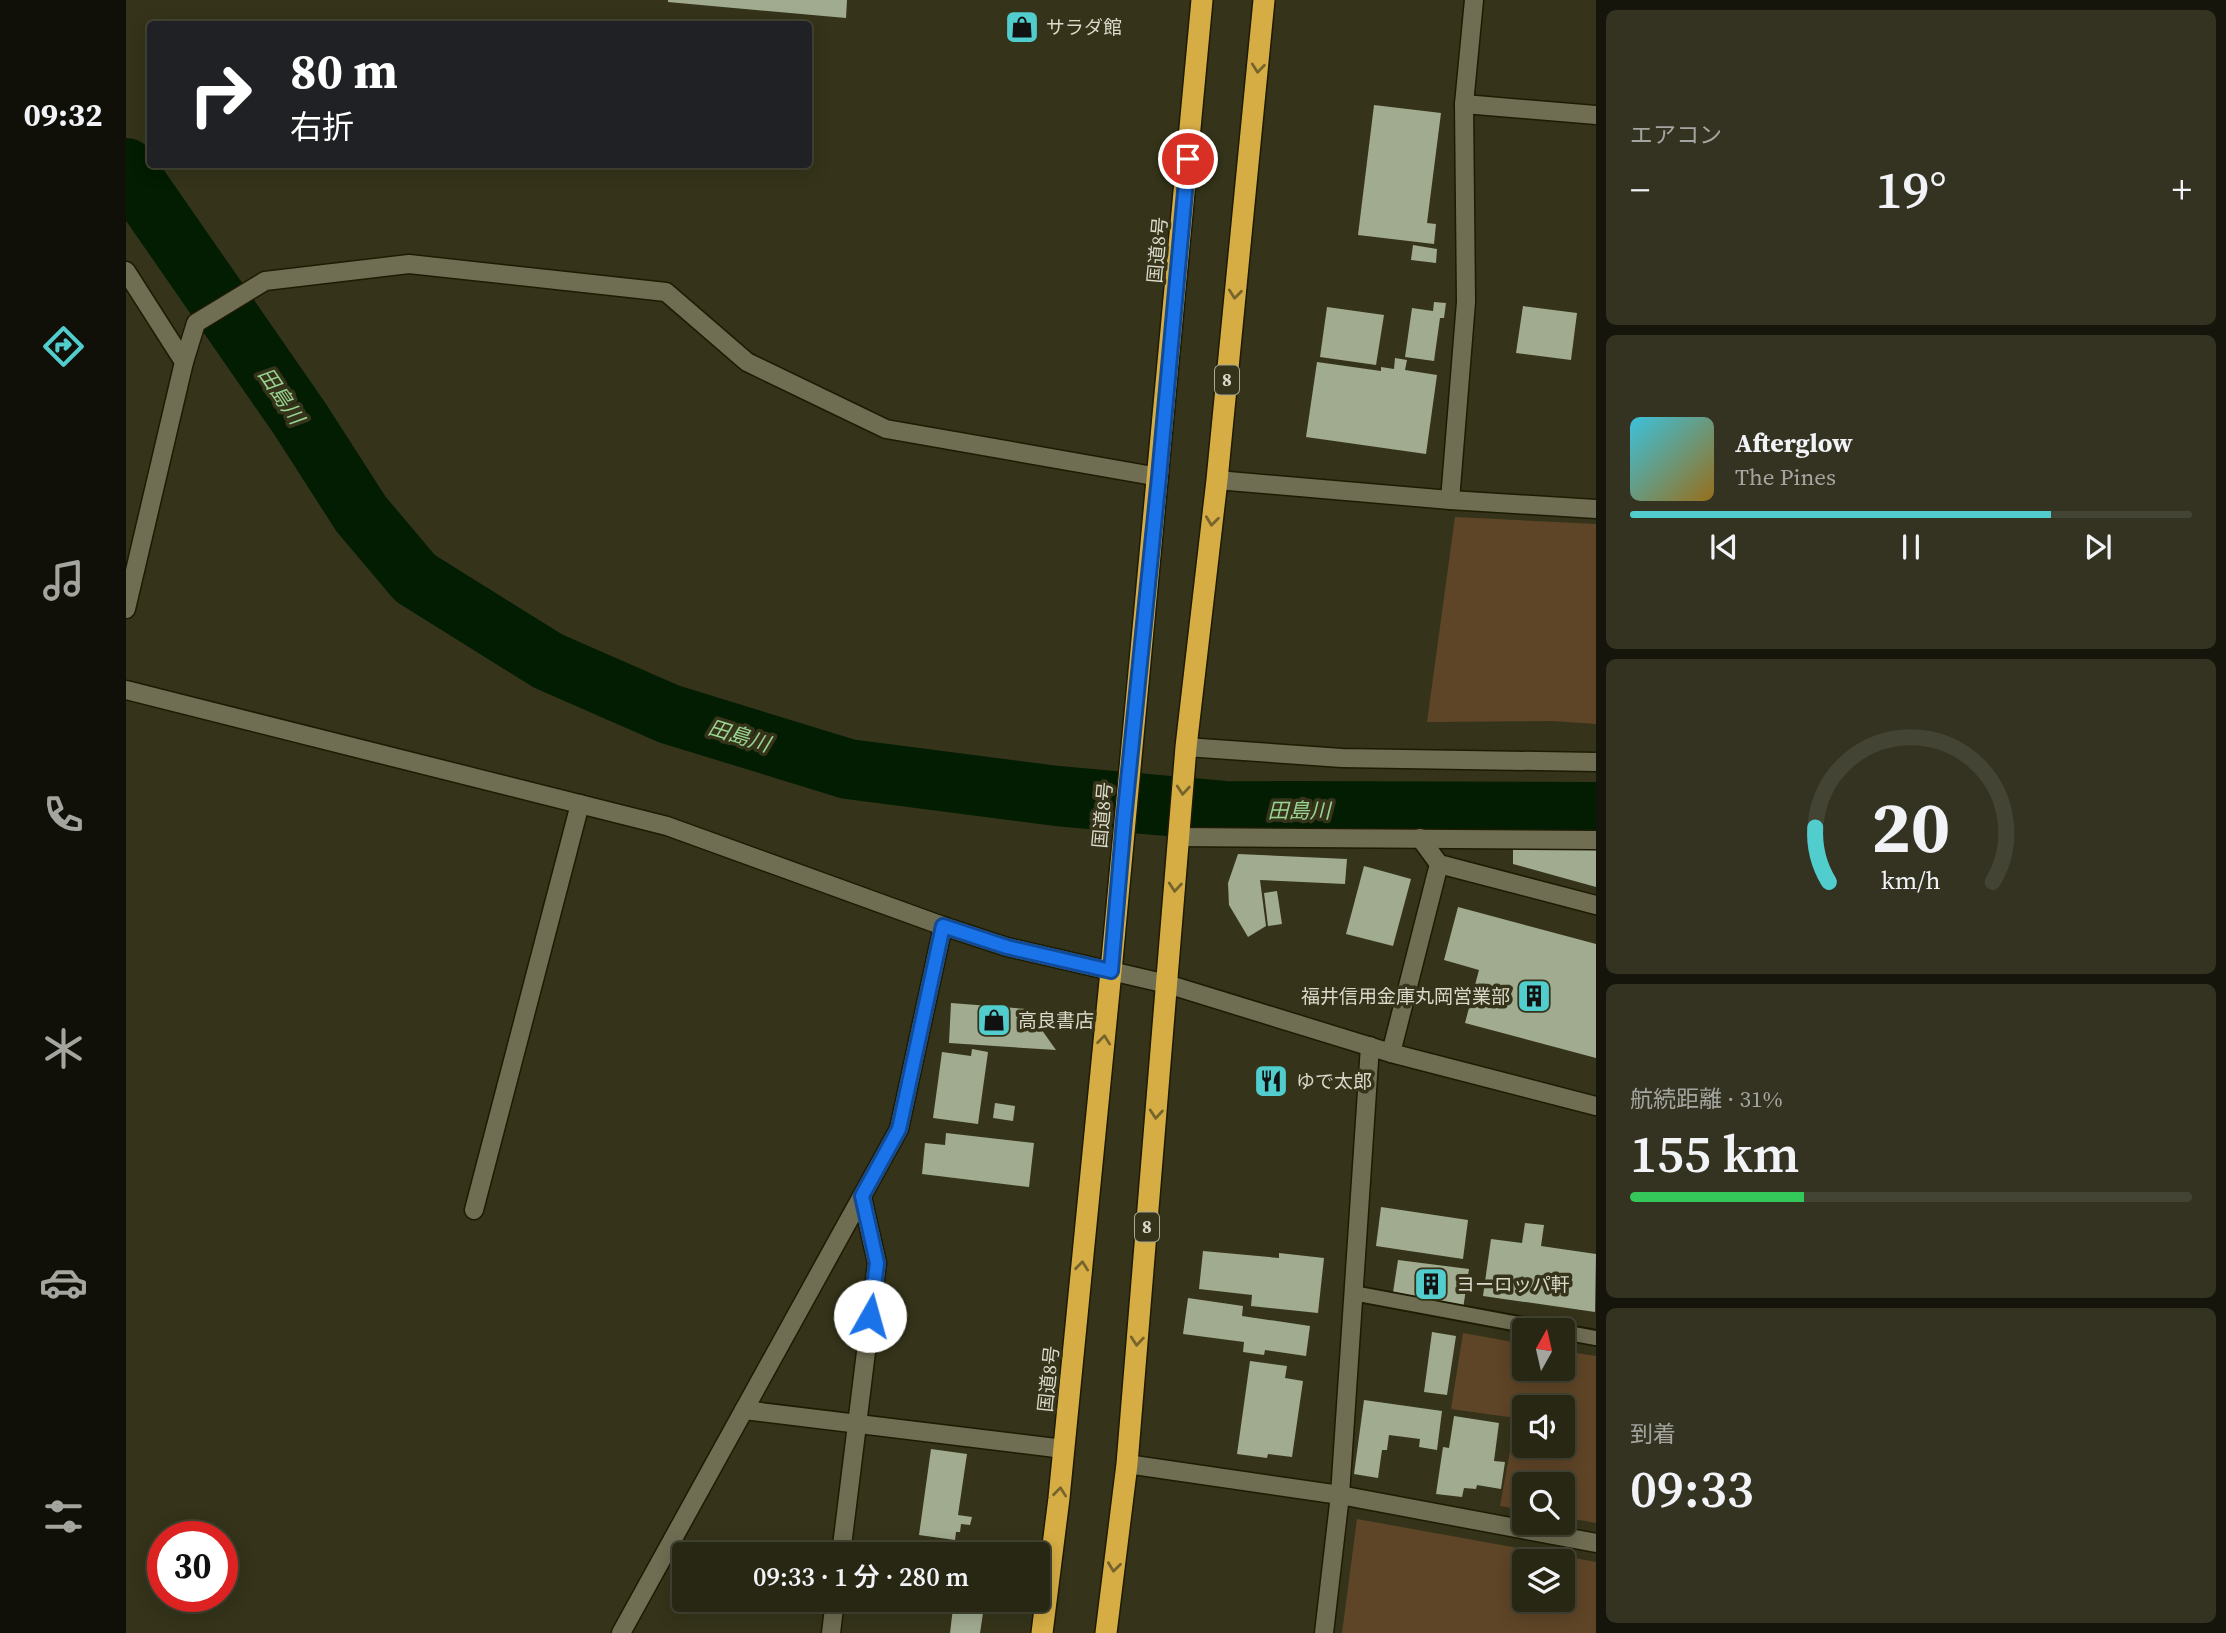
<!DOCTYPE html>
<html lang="ja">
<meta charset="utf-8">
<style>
:root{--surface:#282714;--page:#343322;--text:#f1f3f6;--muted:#a5a5a0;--line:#444434;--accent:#52cdce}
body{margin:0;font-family:"Source Serif 4","Noto Sans JP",serif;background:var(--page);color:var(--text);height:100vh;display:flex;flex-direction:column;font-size:26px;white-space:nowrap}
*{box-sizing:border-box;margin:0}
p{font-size:23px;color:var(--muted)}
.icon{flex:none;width:38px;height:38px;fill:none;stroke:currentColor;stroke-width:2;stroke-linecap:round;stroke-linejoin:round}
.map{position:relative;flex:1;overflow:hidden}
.panel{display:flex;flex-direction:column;gap:10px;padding:10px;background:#16150b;width:630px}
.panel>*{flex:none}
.top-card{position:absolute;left:21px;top:21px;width:665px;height:147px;border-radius:7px;box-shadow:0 4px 18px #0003,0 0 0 2px var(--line);background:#202124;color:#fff;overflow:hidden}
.needle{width:46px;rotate:8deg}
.fabs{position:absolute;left:1386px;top:1318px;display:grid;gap:14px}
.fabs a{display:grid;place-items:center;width:63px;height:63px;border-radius:7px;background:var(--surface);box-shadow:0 4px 18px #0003,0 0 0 2px var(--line);font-size:35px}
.speed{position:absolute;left:21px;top:1521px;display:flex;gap:14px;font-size:35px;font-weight:700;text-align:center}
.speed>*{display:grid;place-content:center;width:91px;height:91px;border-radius:50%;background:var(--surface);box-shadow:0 4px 18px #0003,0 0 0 2px var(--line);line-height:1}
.speed .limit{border:10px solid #d22;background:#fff;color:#111}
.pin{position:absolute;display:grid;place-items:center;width:60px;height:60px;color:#fff;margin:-30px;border:4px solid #fff;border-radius:50%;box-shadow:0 2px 7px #0007}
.me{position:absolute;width:77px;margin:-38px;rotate:7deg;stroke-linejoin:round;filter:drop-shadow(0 0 5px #0008)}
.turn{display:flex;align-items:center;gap:24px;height:147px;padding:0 28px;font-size:32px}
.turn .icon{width:91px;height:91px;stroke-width:2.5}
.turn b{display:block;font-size:49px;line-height:60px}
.big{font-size:52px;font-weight:600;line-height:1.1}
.panel .card{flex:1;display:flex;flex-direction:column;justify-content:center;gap:10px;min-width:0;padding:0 24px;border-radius:10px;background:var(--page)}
.panel .dial{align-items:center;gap:0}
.dial svg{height:182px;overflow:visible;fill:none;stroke:var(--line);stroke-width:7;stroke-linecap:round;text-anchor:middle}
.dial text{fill:var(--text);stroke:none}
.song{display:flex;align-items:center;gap:21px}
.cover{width:84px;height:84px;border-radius:10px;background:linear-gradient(135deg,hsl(190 70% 55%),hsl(40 70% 35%))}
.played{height:7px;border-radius:4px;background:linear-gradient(90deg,var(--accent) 75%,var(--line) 75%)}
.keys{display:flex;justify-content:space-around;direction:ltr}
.heat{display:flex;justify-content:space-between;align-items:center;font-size:38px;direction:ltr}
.charge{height:10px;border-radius:5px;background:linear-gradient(90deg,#34c759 31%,var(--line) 0)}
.trip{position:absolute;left:546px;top:1542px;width:378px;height:70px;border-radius:7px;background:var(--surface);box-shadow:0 4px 18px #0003,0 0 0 2px var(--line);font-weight:600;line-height:70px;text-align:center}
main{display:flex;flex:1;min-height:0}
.menu{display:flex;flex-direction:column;width:126px;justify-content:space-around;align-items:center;background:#101008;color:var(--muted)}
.menu .icon{width:49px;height:49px}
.menu .on{color:var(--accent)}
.menu b{font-size:32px;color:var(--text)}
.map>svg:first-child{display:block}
.green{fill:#5f4527;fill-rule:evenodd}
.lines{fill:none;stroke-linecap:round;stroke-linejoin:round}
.river{stroke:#021d01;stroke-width:60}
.building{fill:#a1ab90}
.lane-casing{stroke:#1d1b03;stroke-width:18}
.street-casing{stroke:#1d1b03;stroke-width:21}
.secondary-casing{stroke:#1d1b03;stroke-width:21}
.highway-casing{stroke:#1d1b03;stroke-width:24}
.lane{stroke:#6f6d52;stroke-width:14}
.street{stroke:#6f6d52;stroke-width:18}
.secondary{stroke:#6f6d52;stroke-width:18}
.highway{stroke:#d6ad45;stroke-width:21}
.oneway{stroke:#75642b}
.route-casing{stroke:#114b97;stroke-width:18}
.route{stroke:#1a73e8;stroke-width:12}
.labels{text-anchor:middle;stroke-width:7;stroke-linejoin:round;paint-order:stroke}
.shield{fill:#35341a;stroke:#a8a895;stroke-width:2}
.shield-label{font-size:18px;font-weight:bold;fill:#dad9ca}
.poi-label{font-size:19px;fill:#dad9ca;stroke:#35341a;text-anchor:start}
.street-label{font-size:19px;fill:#dad9ca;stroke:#35341a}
.water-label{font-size:21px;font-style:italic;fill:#99d492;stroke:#35341a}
</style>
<main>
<nav class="menu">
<b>09:32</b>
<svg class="icon on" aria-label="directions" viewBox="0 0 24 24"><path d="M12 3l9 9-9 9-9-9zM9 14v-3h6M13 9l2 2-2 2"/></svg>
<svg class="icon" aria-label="music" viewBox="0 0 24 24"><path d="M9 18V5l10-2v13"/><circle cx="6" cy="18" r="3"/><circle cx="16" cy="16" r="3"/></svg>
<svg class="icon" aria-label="phone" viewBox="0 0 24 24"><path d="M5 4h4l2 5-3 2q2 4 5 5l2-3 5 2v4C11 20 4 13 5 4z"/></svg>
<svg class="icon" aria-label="climate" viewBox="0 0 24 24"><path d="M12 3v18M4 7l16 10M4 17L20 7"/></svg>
<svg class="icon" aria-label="car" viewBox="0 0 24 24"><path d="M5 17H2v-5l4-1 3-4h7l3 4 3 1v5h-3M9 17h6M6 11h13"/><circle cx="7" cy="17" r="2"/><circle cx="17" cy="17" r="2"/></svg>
<svg class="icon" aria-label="filters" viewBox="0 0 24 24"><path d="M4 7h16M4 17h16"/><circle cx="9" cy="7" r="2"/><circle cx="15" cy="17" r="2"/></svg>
</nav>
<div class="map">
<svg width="1470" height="1633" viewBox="0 0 1470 1633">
<rect width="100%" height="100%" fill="#35341a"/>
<g class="green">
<polygon points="1329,517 1470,524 1470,724 1426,721 1301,722"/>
<path d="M1337,1333l61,11v24h39v-17l33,5v167l-33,-6v-33h-39v26l-24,-4 16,-88 -65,-9zM1398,1407h39v39h-39z"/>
<path d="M1231,1519l239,43v71h-254zM1398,1561h39v39h-39z"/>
</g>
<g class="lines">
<polyline class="river" points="0,168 174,419 235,514 289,578 422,661 543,714 722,769 931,796 1098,811 1470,812"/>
</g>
<g class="building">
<polygon points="542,0 721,0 720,18 542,2"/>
<polygon points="1248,105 1315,113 1301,223 1310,224 1308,244 1232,235"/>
<polygon points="1287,245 1311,249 1310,263 1285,260"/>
<polygon points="1308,302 1320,303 1318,318 1314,318 1308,361 1279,357 1286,308 1307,311"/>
<polygon points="1397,306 1451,313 1445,360 1390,353"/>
<polygon points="1201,307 1258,315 1250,365 1194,357"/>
<polygon points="1269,358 1281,360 1279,370 1311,375 1300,454 1180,437 1191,362 1255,371 1255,367 1268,369"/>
<polygon points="1387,846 1470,849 1470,887 1387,864"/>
<polygon points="1112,854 1221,859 1219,884 1134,880 1140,926 1122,937 1103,905 1102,883"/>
<polygon points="1238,866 1285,879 1267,946 1220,934"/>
<polygon points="1151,891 1156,924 1142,926 1138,893"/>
<polygon points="1332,907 1470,944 1470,1058 1339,1023 1353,970 1318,960"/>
<polygon points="825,1003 901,1009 930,1050 823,1043"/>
<polygon points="846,1049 862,1052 852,1124 807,1118 816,1052 845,1056"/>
<polygon points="869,1103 889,1106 887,1121 867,1118"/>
<polygon points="820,1133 908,1143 903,1187 796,1174 799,1143 819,1145"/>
<polygon points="1255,1207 1342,1220 1337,1259 1250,1246"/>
<polygon points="1399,1223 1418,1225 1415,1246 1470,1254 1469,1312 1357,1296 1365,1239 1396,1243"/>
<polygon points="1077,1251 1153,1258 1153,1253 1198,1258 1192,1313 1125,1306 1126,1295 1073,1289"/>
<polygon points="1272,1260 1343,1269 1337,1309 1266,1299"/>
<polygon points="1062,1298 1117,1306 1116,1316 1184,1326 1180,1356 1139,1350 1138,1355 1117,1352 1118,1342 1057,1334"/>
<polygon points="1306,1332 1330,1336 1321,1395 1298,1392"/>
<polygon points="1124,1361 1161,1366 1159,1378 1177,1381 1166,1457 1142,1454 1141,1458 1111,1454"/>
<polygon points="1238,1400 1316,1411 1311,1450 1293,1447 1294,1439 1263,1435 1261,1450 1256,1450 1252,1478 1228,1474"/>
<polygon points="1328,1416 1373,1423 1368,1461 1379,1462 1375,1489 1351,1485 1350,1489 1338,1488 1336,1497 1310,1494 1317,1447 1323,1448"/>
<polygon points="805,1449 841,1454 832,1515 846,1517 844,1525 835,1524 834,1532 830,1532 829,1540 793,1535"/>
<polygon points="836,1549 858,1552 858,1554 835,1554"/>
<polygon points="828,1600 859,1600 854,1633 824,1633"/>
</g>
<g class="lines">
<g class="lane-casing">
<g id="lane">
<polyline points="1227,1293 1425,1330"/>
<polyline points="1437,1332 1470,1338"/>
</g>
</g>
<g class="street-casing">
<g id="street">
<polyline points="1338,104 1470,115"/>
<polyline points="0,271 58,362"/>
<polyline points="1091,480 1324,500 1470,509"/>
<polyline points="1324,500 1340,302 1338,104 1348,0"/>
<polyline points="0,609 58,362 70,323 139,281 283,264 540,292 621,362 760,429 1033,477"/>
<polyline points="1060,747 1216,758 1470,762"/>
<polyline points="1053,837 1470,840"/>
<polyline points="1294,838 1313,864 1470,905"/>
<polyline points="1265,1053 1313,864"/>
<polyline points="348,1210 454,804"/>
<polyline points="618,1410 938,1449"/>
<polyline points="1001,1464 1214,1495 1470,1543"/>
<polyline points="715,1554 751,1263 736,1197"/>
<polyline points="495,1633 773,1129 817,926"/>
<polyline points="705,1633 709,1600"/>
<polyline points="1198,1633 1214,1495 1244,1046"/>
</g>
</g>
<g class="secondary-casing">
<polyline id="secondary" points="0,690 541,826 817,926 881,947 1041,984 1265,1053 1470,1106"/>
</g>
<g class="highway-casing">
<g id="highway">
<polyline points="916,1633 933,1498 985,971 1076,0"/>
<polyline points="980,1633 1001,1464 1060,747 1091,480 1138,0"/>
</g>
</g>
<use href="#lane" class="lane"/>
<use href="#street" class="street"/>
<use href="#secondary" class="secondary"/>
<use href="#highway" class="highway"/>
</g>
<defs><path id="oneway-chevron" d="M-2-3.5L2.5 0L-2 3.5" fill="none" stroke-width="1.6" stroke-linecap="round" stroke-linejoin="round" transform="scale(1.75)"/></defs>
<g class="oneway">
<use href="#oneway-chevron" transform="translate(1132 68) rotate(96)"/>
<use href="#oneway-chevron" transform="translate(1109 294) rotate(96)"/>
<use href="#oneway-chevron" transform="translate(1086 521) rotate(97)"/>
<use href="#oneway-chevron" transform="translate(1057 790) rotate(95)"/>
<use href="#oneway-chevron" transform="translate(1049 887) rotate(95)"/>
<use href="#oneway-chevron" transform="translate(978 1040) rotate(-84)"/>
<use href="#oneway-chevron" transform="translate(1030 1114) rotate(95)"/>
<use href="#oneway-chevron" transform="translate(956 1266) rotate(-84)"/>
<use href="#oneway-chevron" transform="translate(1011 1341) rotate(95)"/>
<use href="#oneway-chevron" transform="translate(934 1492) rotate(-84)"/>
<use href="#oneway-chevron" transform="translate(988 1567) rotate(97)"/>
</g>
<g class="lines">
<g class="route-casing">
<polyline id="route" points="744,1316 751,1263 736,1196 773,1129 817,926 881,947 985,971 998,820 1033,477 1062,159"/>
</g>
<use href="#route" class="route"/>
</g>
<defs>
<g id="shop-square" transform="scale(1.75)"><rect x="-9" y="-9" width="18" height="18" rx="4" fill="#52cdce" stroke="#35341a"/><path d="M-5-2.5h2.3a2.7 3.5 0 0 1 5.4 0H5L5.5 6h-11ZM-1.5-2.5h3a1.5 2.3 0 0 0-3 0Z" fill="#111"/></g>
<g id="building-square" transform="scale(1.75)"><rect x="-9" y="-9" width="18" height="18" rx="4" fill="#52cdce" stroke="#35341a"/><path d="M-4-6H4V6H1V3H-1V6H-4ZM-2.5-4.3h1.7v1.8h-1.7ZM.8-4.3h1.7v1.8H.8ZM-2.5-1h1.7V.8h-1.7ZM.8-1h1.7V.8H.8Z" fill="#111"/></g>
<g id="restaurant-square" transform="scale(1.75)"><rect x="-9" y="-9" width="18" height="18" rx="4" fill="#52cdce" stroke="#35341a"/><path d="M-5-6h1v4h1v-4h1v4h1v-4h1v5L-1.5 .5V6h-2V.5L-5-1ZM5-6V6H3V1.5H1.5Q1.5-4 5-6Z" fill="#111"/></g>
</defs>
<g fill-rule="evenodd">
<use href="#shop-square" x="896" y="27"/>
<use href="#building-square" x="1408" y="996"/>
<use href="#shop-square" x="868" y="1020"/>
<use href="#restaurant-square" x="1145" y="1081"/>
<use href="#building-square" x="1305" y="1284"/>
</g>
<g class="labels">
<g class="shield">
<rect x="1089" y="365.5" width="24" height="29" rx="5"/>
<rect x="1009" y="1212.5" width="24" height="29" rx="5"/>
</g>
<g class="shield-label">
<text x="1101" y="386">8</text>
<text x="1021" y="1233">8</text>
</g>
<g class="poi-label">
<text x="920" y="34">サラダ館</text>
<text x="1384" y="1003" text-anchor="end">福井信用金庫丸岡営業部</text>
<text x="892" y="1027">高良書店</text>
<text x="1170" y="1088">ゆで太郎</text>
<text x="1330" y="1291">ヨーロッパ軒</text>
</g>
<g class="street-label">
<text transform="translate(1031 250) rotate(-85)" y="7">国道8号</text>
<text transform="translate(976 815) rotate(-85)" y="7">国道8号</text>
<text transform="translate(922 1379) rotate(-84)" y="7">国道8号</text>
</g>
<g class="water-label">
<text transform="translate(155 396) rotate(56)" y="7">田島川</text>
<text transform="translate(613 736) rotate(17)" y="7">田島川</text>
<text x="1173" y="818">田島川</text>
</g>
</g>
</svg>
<div class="fabs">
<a><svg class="needle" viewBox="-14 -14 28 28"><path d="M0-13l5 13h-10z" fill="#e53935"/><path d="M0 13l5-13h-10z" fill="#a5a5a0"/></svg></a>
<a><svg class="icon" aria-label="sound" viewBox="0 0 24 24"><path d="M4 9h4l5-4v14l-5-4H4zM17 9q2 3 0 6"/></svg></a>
<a><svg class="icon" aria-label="search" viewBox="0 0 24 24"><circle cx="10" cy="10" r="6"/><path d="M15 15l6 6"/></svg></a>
<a><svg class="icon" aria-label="layers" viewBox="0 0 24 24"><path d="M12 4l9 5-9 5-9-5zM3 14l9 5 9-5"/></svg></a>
</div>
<div class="speed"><div class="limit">30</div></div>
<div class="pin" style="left:1062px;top:159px;background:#d93025"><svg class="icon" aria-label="arrive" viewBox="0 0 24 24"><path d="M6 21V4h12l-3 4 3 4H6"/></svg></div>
<svg class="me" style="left:744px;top:1316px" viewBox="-20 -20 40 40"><circle r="19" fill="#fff"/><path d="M0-13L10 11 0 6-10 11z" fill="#1a73e8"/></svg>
<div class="trip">09:33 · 1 分 · 280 m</div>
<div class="top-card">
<div class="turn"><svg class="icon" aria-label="right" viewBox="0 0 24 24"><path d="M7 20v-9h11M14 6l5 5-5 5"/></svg><div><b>80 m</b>右折</div></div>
</div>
</div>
<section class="panel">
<div class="card"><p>エアコン</p>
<div class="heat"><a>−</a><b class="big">19°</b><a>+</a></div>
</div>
<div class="card">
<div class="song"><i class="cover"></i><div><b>Afterglow</b><p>The Pines</p></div></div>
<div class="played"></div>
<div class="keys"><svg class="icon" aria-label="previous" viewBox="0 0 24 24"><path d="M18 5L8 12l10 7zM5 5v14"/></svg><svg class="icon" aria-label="pause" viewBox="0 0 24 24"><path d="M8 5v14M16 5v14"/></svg><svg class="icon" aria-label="next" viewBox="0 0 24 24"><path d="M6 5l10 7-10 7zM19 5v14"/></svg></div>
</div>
<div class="card dial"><svg viewBox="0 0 100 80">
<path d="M14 69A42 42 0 1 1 86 69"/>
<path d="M14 69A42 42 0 0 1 8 45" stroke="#52cdce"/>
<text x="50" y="56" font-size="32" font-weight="700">20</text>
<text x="50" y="72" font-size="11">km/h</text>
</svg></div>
<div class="card"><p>航続距離 · 31%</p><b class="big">155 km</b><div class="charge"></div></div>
<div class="card"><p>到着</p><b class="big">09:33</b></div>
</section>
</main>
